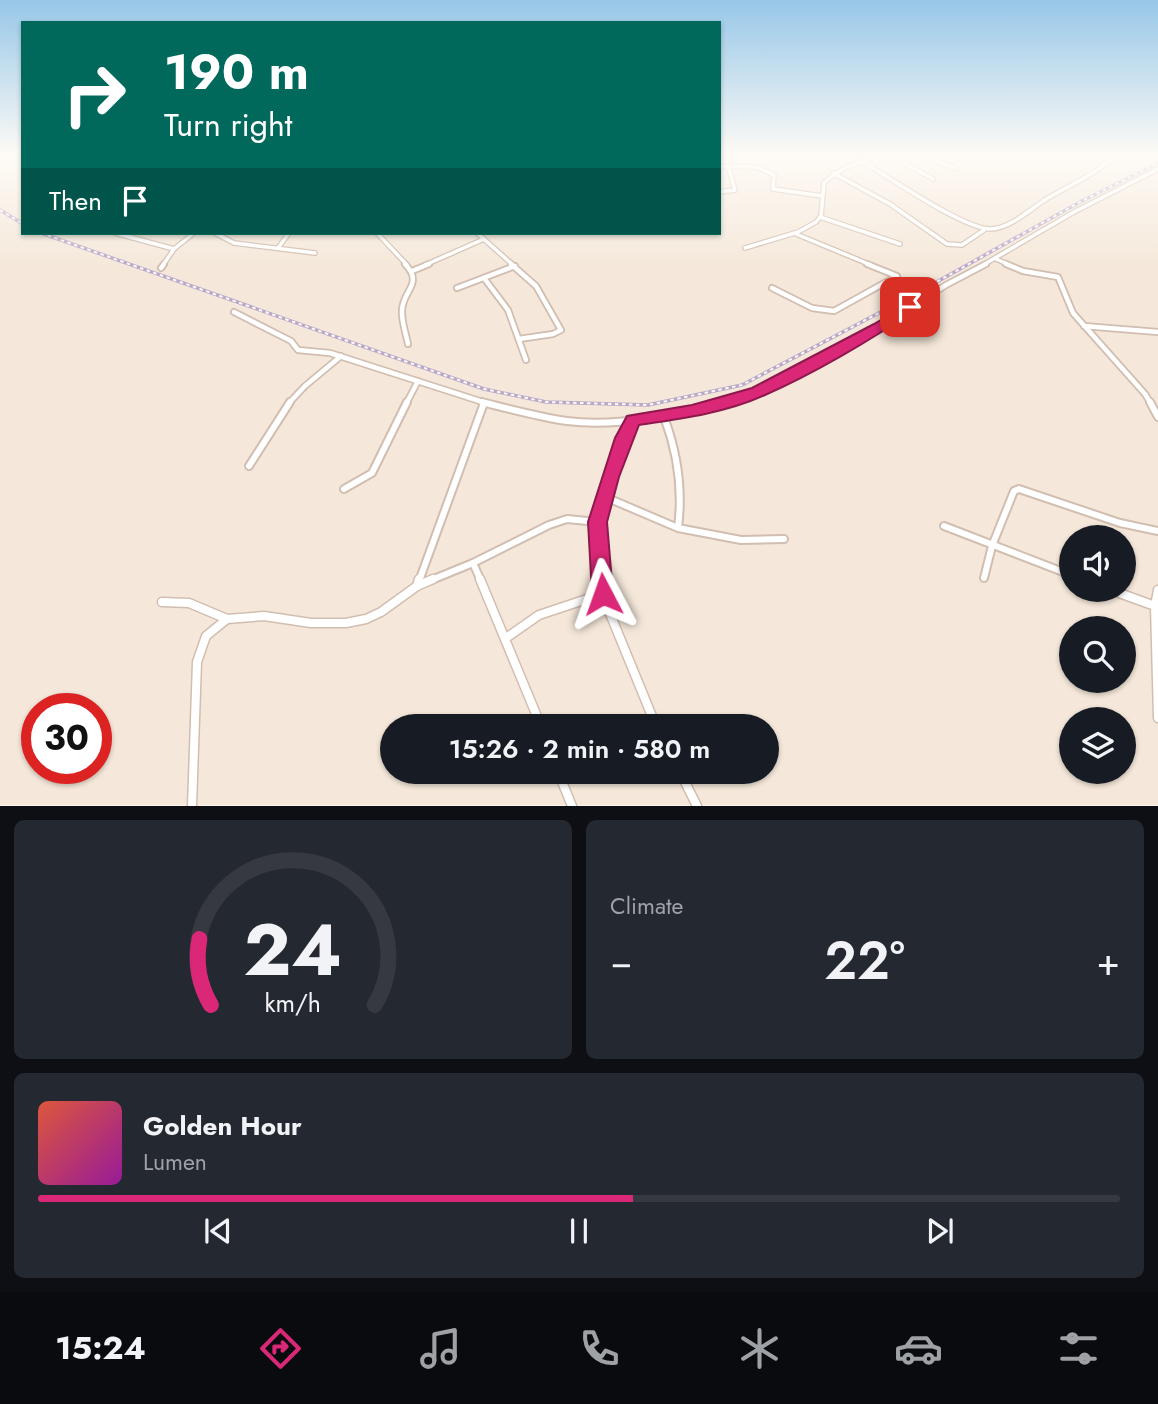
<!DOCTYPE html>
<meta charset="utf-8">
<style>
:root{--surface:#171b24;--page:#242831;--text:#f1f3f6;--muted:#9ea1a6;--line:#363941;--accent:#db2777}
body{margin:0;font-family:Jost,sans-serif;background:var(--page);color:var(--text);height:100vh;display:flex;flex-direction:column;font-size:26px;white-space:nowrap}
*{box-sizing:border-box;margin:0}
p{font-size:23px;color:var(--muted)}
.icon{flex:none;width:38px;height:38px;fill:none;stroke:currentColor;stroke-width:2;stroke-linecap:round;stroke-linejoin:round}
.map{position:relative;height:806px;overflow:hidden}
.drawer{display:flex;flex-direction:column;gap:14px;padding:14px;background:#0d0f14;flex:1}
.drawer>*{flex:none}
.banner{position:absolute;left:21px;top:21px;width:700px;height:214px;border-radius:0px;box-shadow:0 2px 5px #0004;background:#00695c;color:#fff;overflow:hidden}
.controls{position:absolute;left:1059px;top:525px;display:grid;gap:14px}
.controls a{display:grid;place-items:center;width:77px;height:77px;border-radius:50%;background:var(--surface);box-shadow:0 2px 5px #0004;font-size:35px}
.speed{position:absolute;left:21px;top:693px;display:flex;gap:14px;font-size:35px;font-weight:700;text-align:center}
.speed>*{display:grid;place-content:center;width:91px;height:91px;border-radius:50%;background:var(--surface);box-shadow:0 2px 5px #0004;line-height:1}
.speed .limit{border:10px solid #d22;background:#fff;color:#111}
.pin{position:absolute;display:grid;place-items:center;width:60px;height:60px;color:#fff;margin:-30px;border-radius:14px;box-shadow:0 4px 10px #0006}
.me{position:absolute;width:77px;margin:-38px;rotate:356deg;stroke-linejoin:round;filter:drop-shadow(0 0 5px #0008)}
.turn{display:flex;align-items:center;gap:24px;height:147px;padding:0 28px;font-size:32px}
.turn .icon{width:91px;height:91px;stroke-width:2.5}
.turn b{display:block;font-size:49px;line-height:60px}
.then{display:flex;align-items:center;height:66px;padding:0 28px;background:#0003;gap:14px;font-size:26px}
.big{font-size:52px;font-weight:600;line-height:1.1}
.drawer .widget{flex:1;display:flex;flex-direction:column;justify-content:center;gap:10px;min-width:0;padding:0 24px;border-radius:10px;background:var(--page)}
.drawer .dial{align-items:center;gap:0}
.dial svg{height:182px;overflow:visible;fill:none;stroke:var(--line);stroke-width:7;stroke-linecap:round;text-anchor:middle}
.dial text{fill:var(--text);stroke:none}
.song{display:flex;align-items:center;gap:21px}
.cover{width:84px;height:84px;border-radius:10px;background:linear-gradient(135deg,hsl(10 70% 55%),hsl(300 70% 35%))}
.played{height:7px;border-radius:4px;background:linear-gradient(90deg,var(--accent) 55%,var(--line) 55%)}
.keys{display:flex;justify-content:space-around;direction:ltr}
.heat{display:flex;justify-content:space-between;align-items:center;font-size:38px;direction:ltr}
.drawer .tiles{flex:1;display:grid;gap:14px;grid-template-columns:1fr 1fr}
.widget:last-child{grid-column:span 2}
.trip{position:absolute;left:380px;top:714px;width:399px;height:70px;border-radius:35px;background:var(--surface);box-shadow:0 2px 5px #0004;font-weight:600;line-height:70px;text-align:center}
.tab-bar{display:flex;height:112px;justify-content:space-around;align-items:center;background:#090b0e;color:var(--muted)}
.tab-bar .icon{width:49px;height:49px}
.tab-bar .active{color:var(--accent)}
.tab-bar b{font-size:32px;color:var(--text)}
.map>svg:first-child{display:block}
.residential{fill:#f5e8da;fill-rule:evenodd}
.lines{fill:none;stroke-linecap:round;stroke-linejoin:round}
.minor-far3-casing{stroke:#d1beb0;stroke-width:6}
.minor-far2-casing{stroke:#d1beb0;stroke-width:8}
.minor-far1-casing{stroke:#d1beb0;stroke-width:10}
.minor-casing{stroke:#d1beb0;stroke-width:11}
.minor-far3{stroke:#fff;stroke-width:3.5}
.minor-far2{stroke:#fff;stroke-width:4.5}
.minor-far1{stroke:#fff;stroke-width:6}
.minor{stroke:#fff;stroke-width:8}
.rail-casing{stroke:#b9a8c9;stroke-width:3.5}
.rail{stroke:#fffaf3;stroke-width:2;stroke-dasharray:3.5;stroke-linecap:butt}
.route{fill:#db2777;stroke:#8e194d;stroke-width:2}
</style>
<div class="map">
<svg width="1158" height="806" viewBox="0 0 1158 806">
<rect width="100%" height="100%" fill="#fdf6ec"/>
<path class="residential" d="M0,155h23v78h696v-78h439v650h-1158zM1071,537h53v53h-53zM1071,628h53v53h-53zM37,709h59v59h-59zM1071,719h53v53h-53zM392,726h374v46h-374z"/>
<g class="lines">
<g class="minor-far3-casing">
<g id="minor-far3">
<polyline points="890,155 933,179"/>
<polyline points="917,155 955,168"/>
<path d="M860,160c26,15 106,71 132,69 21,-2 39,-21 56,-31 24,-14 48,-24 68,-43"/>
<polyline points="719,166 757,167 774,175 773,189 822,196"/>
<polyline points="833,173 890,204 947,244 962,245 984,230"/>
<polyline points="719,192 735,190 728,166"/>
<polyline points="820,217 900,244"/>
<polyline points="115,233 174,249"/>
<polyline points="215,233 234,243 315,253"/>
<polyline points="377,233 407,265"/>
<polyline points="477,233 513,265"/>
<polyline points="796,234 871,265"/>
<polyline points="278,248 289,233"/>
<path d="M745,248l53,-16 18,-10 5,-6 3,-33c18,-17 38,-23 62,-28"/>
<polyline points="996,259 1010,265"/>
<polyline points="163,265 174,249 194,233"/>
<polyline points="425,265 484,239"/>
<polyline points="983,265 1074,212 1158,169"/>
</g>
</g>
<g class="minor-far2-casing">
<g id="minor-far2">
<path d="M405,264c19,20 -2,26 -3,46 -1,10 4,24 6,34"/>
<polyline points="511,264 536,286 561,330 553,334 519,339"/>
<polyline points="1006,264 1023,271 1058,277 1073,313 1145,394 1151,404"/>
<polyline points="161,268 164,264"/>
<polyline points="412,271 429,264"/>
<polyline points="484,278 508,310 526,360"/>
<polyline points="457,288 515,266"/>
<polyline points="772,288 812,308 834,311 897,276 867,264"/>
<polyline points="234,312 291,341 298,350 330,353 489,404"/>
<polyline points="1084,326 1158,332"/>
<polyline points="288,404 305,386 341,356"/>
<polyline points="406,404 418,381"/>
<polyline points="716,404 758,392 797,372 879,328 946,285 986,264"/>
</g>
</g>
<g class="minor-far1-casing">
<g id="minor-far1">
<path d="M482,402c28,7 57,15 85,19 49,6 108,-5 155,-19"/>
<polyline points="1150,402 1158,417"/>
<path d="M664,417c14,37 19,72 14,111"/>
<polyline points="249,466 290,402"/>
<polyline points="344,489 372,473 407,402"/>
<polyline points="603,496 678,528 741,540 784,539"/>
<polyline points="944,526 1071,575"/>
<polyline points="473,563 481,581"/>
<polyline points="984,578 992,546 1014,491 1019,489 1120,523 1158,531"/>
<polyline points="419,581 484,403"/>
<polyline points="429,581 473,563 549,525 567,519 598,522"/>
<path d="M601,581c-1,-20 -5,-42 -3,-61 4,-34 19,-71 35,-100"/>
</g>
</g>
<g class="minor-casing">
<g id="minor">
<polyline points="480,579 541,726"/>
<polyline points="601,579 602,594 656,726"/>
<polyline points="417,586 419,579"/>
<polyline points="1111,590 1155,606"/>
<polyline points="1158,590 1155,606 1158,718"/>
<polyline points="162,602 189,603 227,619 264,616 311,623 346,623 366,619 381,612 417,586 433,579"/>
<polyline points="506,638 539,615 602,594"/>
<polyline points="558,772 572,806"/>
<polyline points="680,772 697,806"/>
<polyline points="192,806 197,662 206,636 227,619"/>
</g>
</g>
<use href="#minor-far3" class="minor-far3"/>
<use href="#minor-far2" class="minor-far2"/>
<use href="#minor-far1" class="minor-far1"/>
<use href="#minor" class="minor"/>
<g class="rail-casing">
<g id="rail">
<polyline points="0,210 23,224"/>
<polyline points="41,233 484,389 546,402 648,405 742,385 915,294 1080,202 1158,163"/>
</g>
</g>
<use href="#rail" class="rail"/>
</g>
<linearGradient id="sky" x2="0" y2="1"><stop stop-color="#97c7e8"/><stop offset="0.58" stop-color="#fefbf6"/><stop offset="1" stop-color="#fefbf6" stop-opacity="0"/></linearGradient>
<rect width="1158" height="268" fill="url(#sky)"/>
<path class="route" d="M910,303l7,4 -2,3c-44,30 -102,64 -150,85 -39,18 -85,24 -126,30l-20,52 -12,45 6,72 -3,7 -7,3 -8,-3 -3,-7 -4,-72 27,-84 12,-22 65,-11 60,-17 122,-64z"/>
</svg>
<div class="controls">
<a><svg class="icon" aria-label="sound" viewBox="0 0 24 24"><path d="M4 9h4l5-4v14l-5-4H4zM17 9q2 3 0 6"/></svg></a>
<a><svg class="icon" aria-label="search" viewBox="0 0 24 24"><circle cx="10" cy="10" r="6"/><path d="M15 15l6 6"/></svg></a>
<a><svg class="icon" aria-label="layers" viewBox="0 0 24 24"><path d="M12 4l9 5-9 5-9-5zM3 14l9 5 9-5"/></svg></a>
</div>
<div class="speed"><div class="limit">30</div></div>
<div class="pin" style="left:910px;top:307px;background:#d93025"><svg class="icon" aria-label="arrive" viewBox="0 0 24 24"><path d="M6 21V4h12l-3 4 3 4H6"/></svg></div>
<svg class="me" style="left:603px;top:594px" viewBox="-20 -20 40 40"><path d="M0-17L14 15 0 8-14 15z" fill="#db2777" stroke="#fff" stroke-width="4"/></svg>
<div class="trip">15:26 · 2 min · 580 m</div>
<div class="banner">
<div class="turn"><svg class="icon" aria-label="right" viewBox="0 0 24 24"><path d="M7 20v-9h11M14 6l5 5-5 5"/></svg><div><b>190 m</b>Turn right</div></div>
<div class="then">Then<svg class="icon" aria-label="arrive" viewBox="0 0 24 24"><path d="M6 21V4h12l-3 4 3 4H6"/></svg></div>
</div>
</div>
<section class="drawer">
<div class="tiles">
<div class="widget dial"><svg viewBox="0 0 100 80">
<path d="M14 69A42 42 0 1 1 86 69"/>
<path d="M14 69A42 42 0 0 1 9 40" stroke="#db2777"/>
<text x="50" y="56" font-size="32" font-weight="700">24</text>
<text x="50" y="72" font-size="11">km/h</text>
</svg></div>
<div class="widget"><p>Climate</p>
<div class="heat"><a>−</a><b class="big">22°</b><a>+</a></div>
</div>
<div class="widget">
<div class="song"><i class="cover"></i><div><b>Golden Hour</b><p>Lumen</p></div></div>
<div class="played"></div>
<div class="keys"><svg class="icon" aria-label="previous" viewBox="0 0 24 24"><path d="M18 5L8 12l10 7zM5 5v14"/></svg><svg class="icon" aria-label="pause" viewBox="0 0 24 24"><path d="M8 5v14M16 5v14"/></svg><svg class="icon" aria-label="next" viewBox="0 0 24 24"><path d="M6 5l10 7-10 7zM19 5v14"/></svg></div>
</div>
</div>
</section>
<nav class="tab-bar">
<b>15:24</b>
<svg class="icon active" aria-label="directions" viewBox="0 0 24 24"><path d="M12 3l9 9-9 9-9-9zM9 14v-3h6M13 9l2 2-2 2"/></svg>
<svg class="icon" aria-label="music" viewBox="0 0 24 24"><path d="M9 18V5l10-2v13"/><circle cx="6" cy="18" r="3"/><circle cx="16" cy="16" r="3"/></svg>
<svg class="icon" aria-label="phone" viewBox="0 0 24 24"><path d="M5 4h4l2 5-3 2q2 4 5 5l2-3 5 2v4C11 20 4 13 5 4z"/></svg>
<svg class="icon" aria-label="climate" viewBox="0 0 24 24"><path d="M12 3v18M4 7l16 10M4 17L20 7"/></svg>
<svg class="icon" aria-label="car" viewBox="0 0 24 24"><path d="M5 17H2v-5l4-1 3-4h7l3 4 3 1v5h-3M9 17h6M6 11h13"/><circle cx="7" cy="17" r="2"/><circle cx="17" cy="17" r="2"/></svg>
<svg class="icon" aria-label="filters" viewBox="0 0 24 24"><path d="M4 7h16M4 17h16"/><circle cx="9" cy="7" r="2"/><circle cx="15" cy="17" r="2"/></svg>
</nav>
